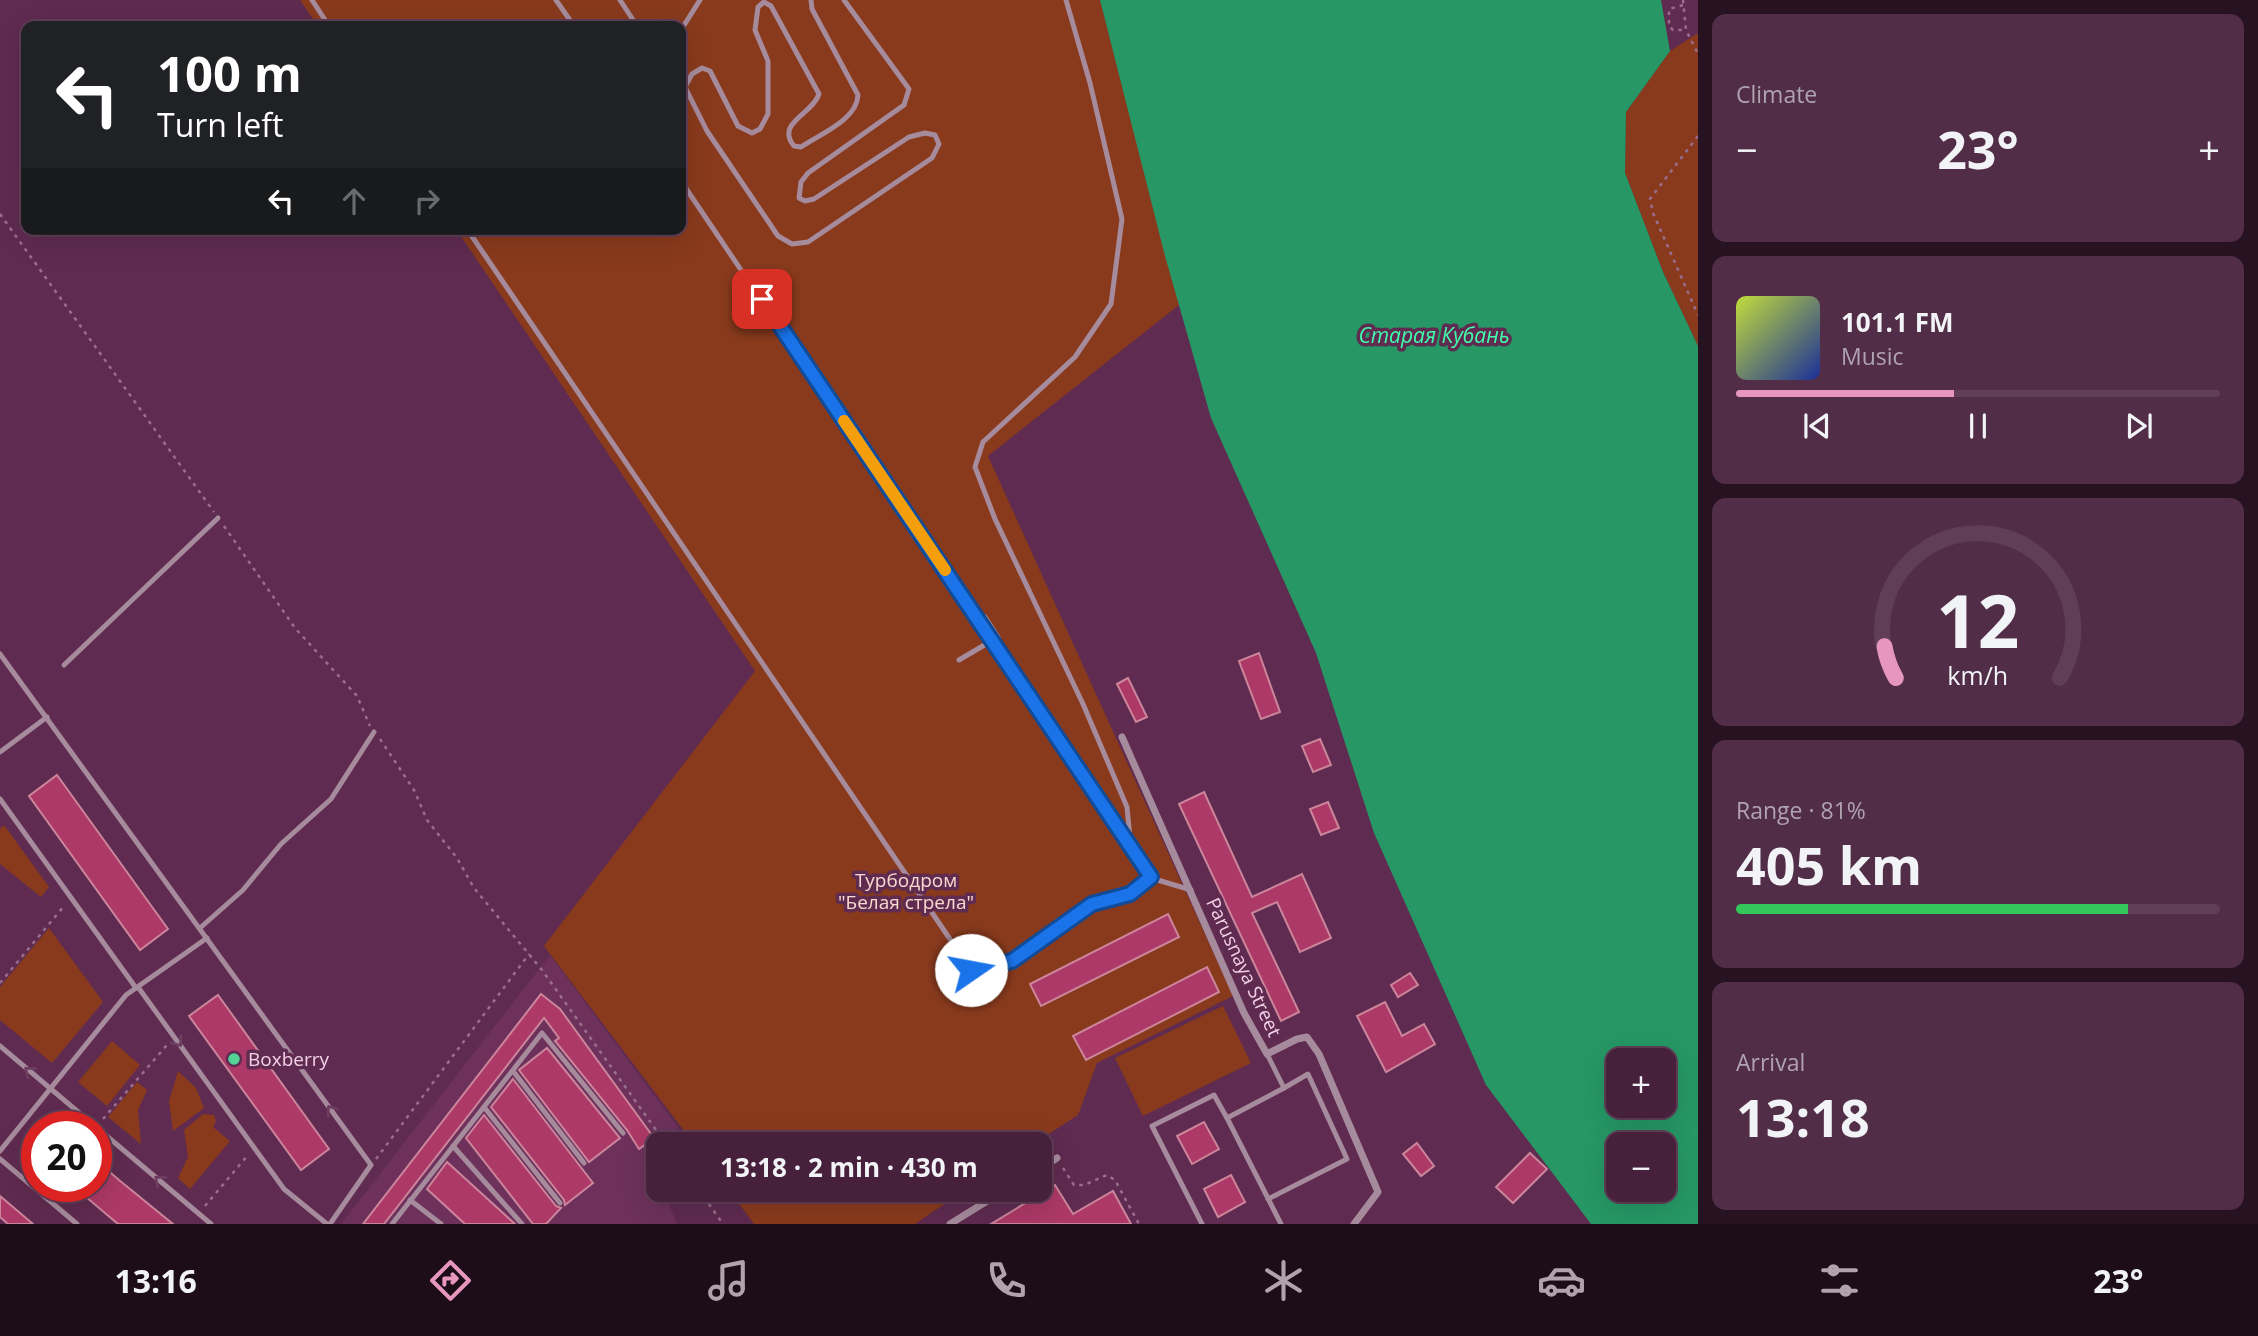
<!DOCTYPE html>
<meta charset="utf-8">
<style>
:root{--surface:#47203c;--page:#512d47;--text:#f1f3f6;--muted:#b0a3af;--line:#5f3e56;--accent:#e797bd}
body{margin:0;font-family:"Open Sans",sans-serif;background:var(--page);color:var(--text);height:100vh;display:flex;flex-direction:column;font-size:26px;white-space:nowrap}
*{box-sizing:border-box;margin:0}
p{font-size:23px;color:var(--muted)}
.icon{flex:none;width:38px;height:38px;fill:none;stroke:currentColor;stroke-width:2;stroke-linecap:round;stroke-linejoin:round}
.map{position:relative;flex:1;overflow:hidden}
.details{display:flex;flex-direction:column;gap:14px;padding:14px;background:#271221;width:560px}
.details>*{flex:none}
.banner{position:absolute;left:21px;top:21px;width:665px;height:214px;border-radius:14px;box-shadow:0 7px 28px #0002,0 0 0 2px var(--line);background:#202124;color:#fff;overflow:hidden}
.buttons{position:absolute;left:1606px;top:1048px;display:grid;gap:14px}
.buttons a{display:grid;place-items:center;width:70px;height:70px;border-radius:14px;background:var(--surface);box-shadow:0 7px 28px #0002,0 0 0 2px var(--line);font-size:35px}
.speed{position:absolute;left:21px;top:1111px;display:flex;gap:14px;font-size:35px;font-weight:700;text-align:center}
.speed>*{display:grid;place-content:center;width:91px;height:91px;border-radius:50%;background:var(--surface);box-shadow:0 7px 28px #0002,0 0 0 2px var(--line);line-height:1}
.speed .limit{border:10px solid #d22;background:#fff;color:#111}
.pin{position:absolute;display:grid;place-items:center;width:60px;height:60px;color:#fff;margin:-30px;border-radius:14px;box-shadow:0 4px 10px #0006}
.me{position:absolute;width:77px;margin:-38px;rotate:78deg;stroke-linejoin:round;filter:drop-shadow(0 0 5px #0008)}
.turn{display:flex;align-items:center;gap:24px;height:147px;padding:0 21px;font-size:32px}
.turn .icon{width:91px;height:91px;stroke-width:2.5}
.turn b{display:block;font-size:49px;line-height:60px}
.lanes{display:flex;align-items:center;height:66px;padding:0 21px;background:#0003;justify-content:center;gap:35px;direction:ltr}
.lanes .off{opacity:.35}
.big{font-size:52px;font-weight:700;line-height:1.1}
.details .widget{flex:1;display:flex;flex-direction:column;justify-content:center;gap:10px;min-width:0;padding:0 24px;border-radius:14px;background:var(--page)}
.details .dial{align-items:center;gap:0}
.dial svg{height:182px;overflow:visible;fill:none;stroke:var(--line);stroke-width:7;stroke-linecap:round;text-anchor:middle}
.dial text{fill:var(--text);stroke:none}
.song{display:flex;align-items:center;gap:21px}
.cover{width:84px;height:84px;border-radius:10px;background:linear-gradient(135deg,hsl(70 70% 55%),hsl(230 70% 35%))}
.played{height:7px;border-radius:4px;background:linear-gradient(90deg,var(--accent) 45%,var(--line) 45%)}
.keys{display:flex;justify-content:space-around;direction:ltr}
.heat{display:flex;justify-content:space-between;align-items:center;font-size:38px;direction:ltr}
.charge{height:10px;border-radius:5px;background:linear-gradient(90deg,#34c759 81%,var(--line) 0)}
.trip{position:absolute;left:646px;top:1132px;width:406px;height:70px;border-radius:14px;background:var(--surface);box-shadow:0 7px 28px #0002,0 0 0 2px var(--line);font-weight:700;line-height:70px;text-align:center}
.tabs{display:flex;height:112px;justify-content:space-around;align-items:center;background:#1c0d18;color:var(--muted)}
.tabs .icon{width:49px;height:49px}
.tabs .on{color:var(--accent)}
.tabs b{font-size:32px;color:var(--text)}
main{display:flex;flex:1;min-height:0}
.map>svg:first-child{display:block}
.built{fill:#6d315c}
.green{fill:#893a1d}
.water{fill:#269765;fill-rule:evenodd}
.building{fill:#ac3967;stroke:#cc859b;stroke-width:2}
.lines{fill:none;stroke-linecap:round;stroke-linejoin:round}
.path{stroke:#9a6e8c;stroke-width:2.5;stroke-dasharray:3.5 5;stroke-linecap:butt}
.lane{stroke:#a68b9c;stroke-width:5}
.street{stroke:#a68b9c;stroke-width:7}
.oneway{stroke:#6d3e5f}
.route-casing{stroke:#114b97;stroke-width:18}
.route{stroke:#1a73e8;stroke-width:12}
.slow{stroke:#f59e0b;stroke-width:12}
.poi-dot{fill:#53d396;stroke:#5f2b50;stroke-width:2.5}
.labels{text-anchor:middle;stroke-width:7;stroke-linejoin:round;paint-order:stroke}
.park-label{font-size:19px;fill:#f8d9cf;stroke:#5f2b50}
.street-label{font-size:19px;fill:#f2d1e6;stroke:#5f2b50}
.poi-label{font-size:19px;fill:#f2d1e6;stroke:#5f2b50;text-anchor:start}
.water-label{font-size:21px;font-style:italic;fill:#41fdac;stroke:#5f2b50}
</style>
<main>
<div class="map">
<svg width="1698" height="1224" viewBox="0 0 1698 1224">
<rect width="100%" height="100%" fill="#5f2b50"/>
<polygon class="built" points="550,955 679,1129 671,1144 658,1144 657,1174 658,1190 663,1190 677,1224 341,1224"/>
<g class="green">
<polygon points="300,0 1100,0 1179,305 988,456 1233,996 1097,1063 1078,1115 1033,1144 694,1144 544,946 755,671 456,229 681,229 681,26 318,26"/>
<polygon points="1698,33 1698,346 1663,272 1625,173 1626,112 1670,51"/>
<polygon points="4,825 49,887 41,897 0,864 0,829"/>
<polygon points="49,928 103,1002 52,1063 0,1020 0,987"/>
<polygon points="1223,1006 1251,1063 1143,1116 1115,1058"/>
<polygon points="112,1041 140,1065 107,1106 78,1082"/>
<polygon points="178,1071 196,1088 204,1108 173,1131 169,1101"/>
<polygon points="137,1082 147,1090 138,1110 141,1144 108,1117"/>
<polygon points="203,1114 214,1115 216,1121 213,1127 230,1141 190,1189 178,1178 188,1157 184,1130"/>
<polygon points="729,1190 965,1190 915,1224 754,1224"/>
</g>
<path class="water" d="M1100,0h561l9,51 -44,61 -1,61 38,99 35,74v878h-107l-105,-139 -112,-252 -58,-180 -105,-235 -46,-162zM1619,1060h45v46h-45zM1619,1144h45v46h-45z"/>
<g class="building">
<polygon points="1259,653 1280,712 1261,719 1239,661"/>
<polygon points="1128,678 1147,717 1136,722 1117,684"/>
<polygon points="1320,739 1331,765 1313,772 1302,746"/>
<polygon points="57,775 168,929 140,950 29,796"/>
<polygon points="1204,792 1252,897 1302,874 1331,938 1300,952 1277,902 1252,913 1299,1012 1281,1021 1179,804"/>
<polygon points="1328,802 1339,828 1321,835 1310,809"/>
<polygon points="1168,914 1179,937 1041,1006 1030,984"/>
<polygon points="1207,967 1219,992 1086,1060 1073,1036"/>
<polygon points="1410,973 1418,985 1398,997 1391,985"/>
<polygon points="541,994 560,1009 654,1138 639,1149 627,1130 555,1041 559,1038 544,1018 384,1224 363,1224"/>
<polygon points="218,995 329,1149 301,1170 189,1016"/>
<polygon points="1385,1002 1402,1036 1424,1024 1435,1044 1386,1072 1357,1016"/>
<polygon points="547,1048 620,1138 589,1162 519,1070"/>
<polygon points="513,1079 593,1183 565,1205 564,1200 491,1107"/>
<polygon points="484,1115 556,1206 561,1208 546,1224 533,1224 466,1138"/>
<polygon points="1204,1122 1219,1149 1192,1164 1177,1136"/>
<polygon points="1417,1143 1434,1166 1421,1176 1403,1154"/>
<polygon points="1530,1153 1547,1169 1513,1203 1496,1187"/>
<polygon points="96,1160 119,1180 173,1224 118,1224 73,1186 96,1186"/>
<polygon points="447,1162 515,1224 465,1224 427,1189"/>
<polygon points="1231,1175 1245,1202 1218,1217 1204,1189"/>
<polygon points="1055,1185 1073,1214 1113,1191 1131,1224 991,1224"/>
<polygon points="0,1196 33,1224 8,1224 0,1217"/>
</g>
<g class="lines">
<g class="path">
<polyline points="1683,0 1686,30 1698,54"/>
<polyline points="1683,5 1669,9 1669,26 1673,30 1686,30"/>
<polyline points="1698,136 1650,199 1653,213 1698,315"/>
<polyline points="0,214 214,512"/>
<polyline points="224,526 295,628 357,696 370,726"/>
<polyline points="380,739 414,790 427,820 457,858 474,888 542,970 666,1144"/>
<polyline points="0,983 64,906"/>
<polyline points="103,1119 167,1045"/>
<polyline points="376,1159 529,954"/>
<polyline points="1063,1168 1074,1185 1084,1185 1107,1175 1115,1180 1139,1224"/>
<polyline points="699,1190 723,1224"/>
<polyline points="205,1206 248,1155"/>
</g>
<g class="lane">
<polyline points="312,0 329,26"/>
<polyline points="556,0 574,26"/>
<polyline points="620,0 637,26"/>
<path d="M811,0l1,9 46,86c-1,25 -38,39 -57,52l-7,-1c-19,-23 19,-32 25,-52l-48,-88 -7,-4 -6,5 -3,23 13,31v53l-8,15 -8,4 -14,-7 -28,-55 -8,-3 -10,6 -7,13 22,44 71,105 14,8 16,-2 124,-84 7,-14 -4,-9 -10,-2 -16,4 -95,62 -9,2 -6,-3 2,-16 7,-9 96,-68 5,-16 -65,-89"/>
<polyline points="1066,0 1090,83 1122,219 1111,304 1075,357 983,442 975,467 995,519 1083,704 1127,807 1131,848"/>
<polyline points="681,30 700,0"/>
<polyline points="681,181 1151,878 1191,890"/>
<polyline points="467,229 971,970 1011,961 1092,904 1131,894 1151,878"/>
<polyline points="0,654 371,1165 330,1224"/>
<polyline points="959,660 998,637 985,617 975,612"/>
<polyline points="64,665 218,518"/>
<polyline points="0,752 47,717"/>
<polyline points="0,799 136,988"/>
<polyline points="200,928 243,890 281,844 331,799 374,732"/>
<polyline points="138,987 284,1189 327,1224"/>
<polyline points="0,1046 96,1127"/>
<polyline points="1267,1054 1284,1088 1227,1118 1281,1224"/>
<polyline points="513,1071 584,1163"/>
<polyline points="484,1107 560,1203"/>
<polyline points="96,1127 211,1224"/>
<polyline points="453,1146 522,1224"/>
<polyline points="0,1151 126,995 207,938"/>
<polyline points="0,1159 77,1224"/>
<polyline points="1268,1199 1347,1159 1308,1074 1284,1088"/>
<polyline points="410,1200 441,1224"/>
<polyline points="392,1224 542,1033 623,1133"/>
<polyline points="1202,1224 1152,1126 1214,1095 1227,1118"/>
</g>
<g class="street">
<polyline points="1122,737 1244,1013 1267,1054 1297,1039 1307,1037 1319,1054 1378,1192 1354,1224"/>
<polyline points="1040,1169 1057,1158"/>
<polyline points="950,1224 1005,1190"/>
</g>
</g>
<defs><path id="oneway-chevron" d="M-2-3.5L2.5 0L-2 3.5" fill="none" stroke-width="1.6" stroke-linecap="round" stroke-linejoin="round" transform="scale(1.75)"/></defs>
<g class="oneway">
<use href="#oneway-chevron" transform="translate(178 1042) rotate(54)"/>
<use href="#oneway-chevron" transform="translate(29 1071) rotate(-140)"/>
<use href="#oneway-chevron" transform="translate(331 1110) rotate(-126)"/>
<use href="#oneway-chevron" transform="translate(159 1180) rotate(-140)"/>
</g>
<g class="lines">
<g class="route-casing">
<polyline id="route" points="762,299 1151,877 1130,894 1092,904 1012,961 971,970"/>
</g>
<use href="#route" class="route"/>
<polyline class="slow" points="844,421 945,570"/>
</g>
<circle class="poi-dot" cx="234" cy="1059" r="7"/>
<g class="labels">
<g class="park-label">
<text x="906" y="887">Турбодром<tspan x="906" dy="22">"Белая стрела"</tspan></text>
</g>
<g class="street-label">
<text transform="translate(1244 967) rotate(65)" y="7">Parusnaya Street</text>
</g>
<g class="poi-label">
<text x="248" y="1066">Boxberry</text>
</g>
<g class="water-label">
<text x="1434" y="343">Старая Кубань</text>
</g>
</g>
</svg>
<div class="buttons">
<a>+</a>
<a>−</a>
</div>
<div class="speed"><div class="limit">20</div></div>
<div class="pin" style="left:762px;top:299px;background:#d93025"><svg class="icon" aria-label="arrive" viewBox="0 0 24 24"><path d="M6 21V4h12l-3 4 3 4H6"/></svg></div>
<svg class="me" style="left:971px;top:970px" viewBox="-20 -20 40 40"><circle r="19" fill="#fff"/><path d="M0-13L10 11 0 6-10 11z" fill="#1a73e8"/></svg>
<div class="trip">13:18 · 2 min · 430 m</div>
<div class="banner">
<div class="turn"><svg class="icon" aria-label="left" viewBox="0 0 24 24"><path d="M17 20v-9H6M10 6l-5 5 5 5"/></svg><div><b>100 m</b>Turn left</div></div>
<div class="lanes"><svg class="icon" aria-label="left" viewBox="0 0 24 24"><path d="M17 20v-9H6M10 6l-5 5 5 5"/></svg><svg class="icon off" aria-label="ahead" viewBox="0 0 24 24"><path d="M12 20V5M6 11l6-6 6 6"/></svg><svg class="icon off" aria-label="right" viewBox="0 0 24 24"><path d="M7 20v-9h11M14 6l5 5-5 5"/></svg></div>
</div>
</div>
<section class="details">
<div class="widget"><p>Climate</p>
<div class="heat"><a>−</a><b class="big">23°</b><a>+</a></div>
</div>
<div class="widget">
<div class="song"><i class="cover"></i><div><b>101.1 FM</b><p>Music</p></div></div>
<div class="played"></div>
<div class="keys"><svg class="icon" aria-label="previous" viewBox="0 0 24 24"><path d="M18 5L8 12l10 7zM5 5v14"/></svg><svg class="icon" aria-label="pause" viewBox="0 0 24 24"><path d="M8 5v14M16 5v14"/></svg><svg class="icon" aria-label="next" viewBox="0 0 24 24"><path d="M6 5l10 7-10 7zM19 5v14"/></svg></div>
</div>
<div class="widget dial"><svg viewBox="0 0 100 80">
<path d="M14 69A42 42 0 1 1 86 69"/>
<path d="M14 69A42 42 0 0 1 9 55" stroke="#e797bd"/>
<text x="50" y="56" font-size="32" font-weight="700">12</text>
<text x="50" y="72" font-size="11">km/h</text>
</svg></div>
<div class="widget"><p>Range · 81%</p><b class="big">405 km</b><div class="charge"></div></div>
<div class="widget"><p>Arrival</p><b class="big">13:18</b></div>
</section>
</main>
<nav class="tabs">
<b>13:16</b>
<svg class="icon on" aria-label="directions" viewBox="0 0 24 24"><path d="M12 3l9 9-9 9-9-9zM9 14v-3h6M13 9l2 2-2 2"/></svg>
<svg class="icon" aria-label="music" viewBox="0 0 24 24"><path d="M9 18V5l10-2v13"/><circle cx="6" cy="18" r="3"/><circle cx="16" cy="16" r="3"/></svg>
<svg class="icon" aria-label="phone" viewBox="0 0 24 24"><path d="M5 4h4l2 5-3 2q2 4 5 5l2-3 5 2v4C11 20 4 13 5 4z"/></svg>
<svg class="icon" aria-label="climate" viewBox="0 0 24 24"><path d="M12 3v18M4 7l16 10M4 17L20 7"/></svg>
<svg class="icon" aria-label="car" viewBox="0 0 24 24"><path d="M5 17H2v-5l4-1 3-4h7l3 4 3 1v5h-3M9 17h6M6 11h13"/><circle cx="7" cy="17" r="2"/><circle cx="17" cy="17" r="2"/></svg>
<svg class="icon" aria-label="filters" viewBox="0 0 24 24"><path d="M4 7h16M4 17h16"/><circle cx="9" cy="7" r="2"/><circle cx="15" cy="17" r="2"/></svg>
<b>23°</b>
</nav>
